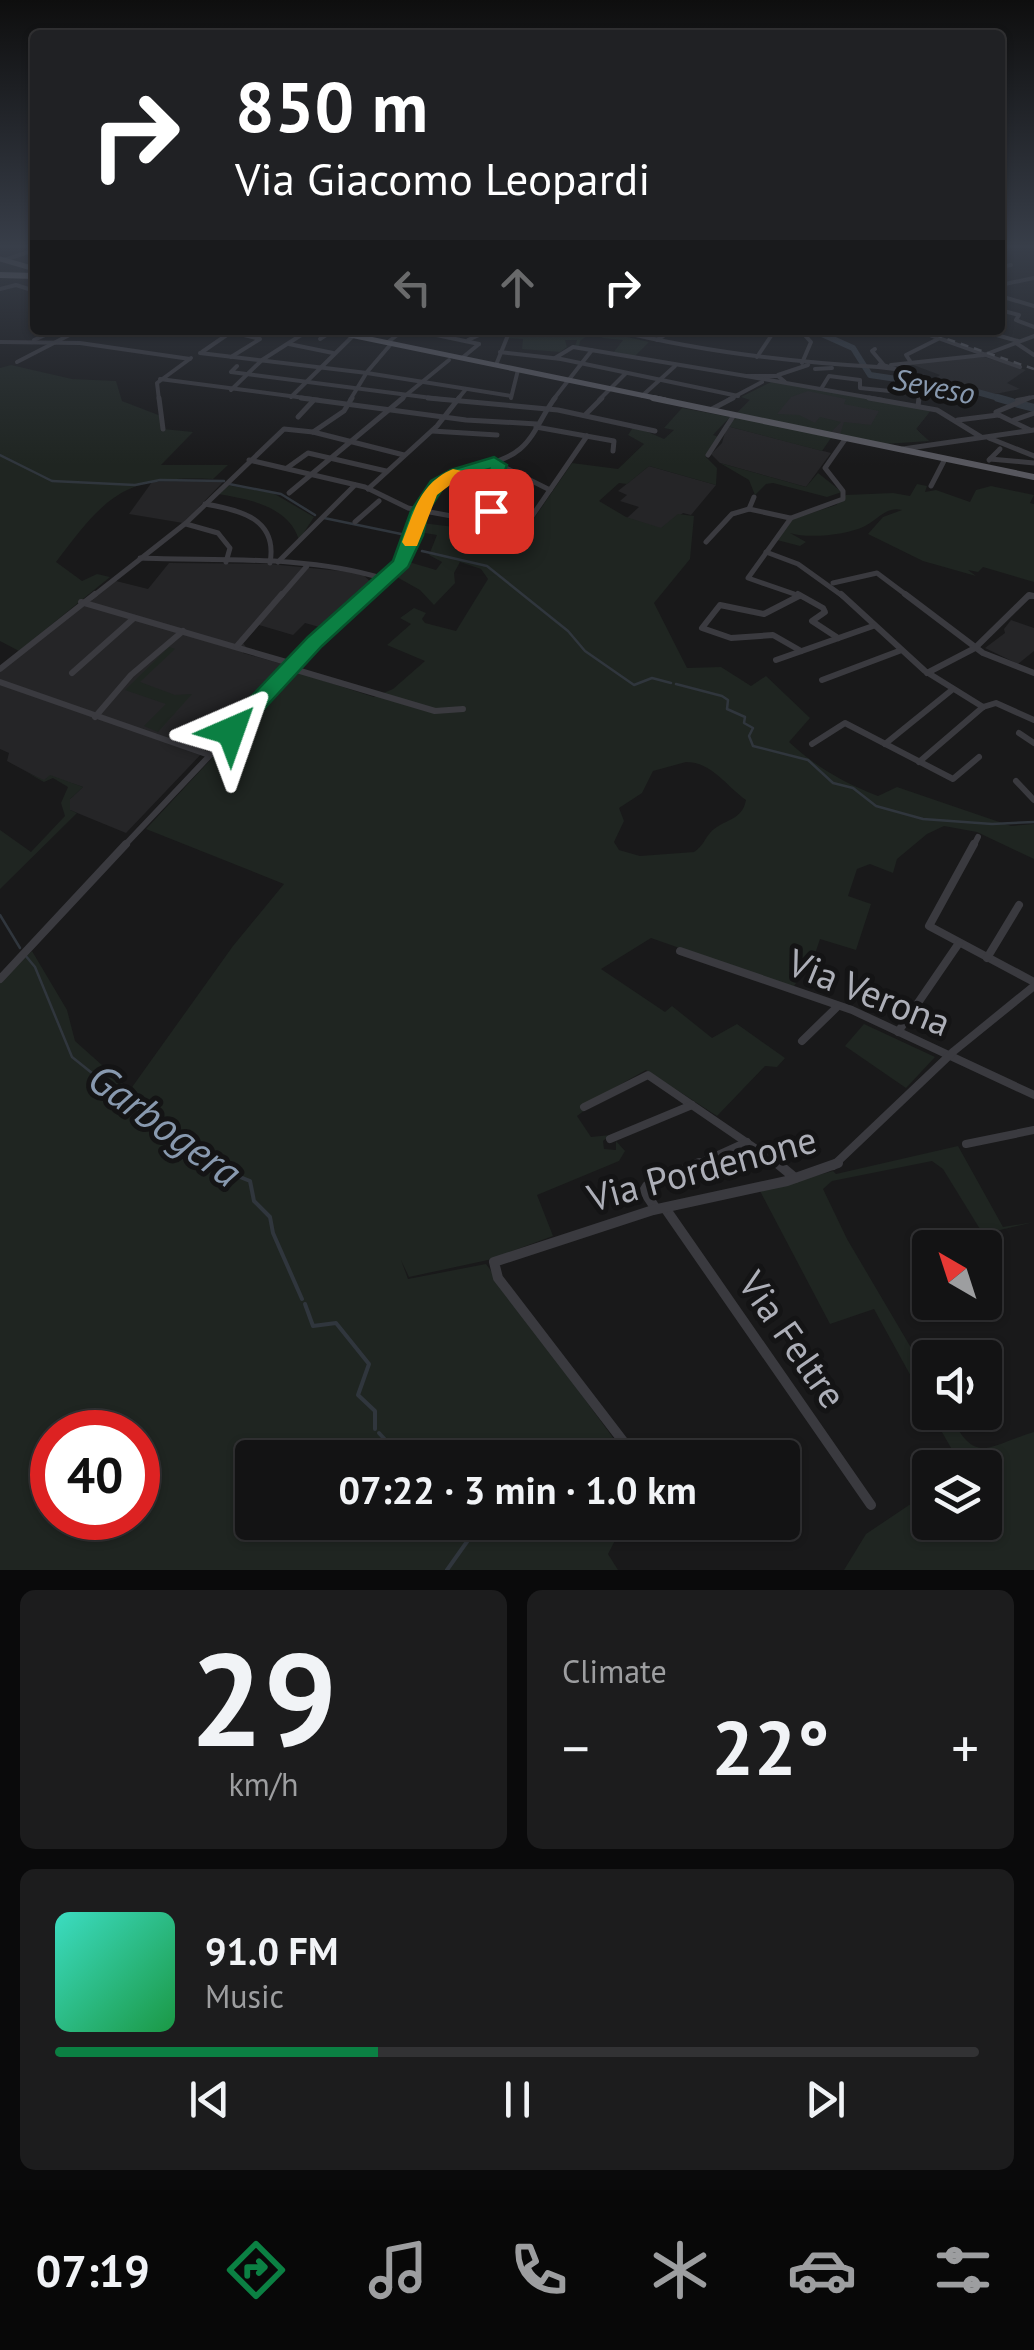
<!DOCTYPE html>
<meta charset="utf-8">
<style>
:root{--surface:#131314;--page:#1c1c1d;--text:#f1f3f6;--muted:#9d9ea0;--line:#323234;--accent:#0b8043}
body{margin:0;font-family:"PT Sans",sans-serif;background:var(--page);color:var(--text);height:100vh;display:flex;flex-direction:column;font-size:38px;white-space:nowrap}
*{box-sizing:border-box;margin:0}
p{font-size:32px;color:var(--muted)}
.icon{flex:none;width:55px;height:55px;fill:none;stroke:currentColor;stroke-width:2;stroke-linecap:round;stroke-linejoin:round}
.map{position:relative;height:1570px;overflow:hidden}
.sheet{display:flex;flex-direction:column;gap:20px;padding:20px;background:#0a0a0b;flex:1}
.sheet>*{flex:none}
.guide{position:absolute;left:30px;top:30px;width:975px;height:305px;border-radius:10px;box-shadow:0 2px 8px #0004,0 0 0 2px var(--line);background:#202124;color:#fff;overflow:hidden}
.needle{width:65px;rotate:321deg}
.controls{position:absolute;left:912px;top:1230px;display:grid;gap:20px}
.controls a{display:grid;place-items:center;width:90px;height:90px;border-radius:10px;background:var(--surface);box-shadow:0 2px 8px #0004,0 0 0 2px var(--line);font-size:50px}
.speed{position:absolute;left:30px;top:1410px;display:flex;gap:20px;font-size:50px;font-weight:700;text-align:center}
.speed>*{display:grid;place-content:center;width:130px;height:130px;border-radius:50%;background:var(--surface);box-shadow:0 2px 8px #0004,0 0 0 2px var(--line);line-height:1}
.speed .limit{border:15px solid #d22;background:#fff;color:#111}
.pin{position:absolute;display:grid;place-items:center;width:85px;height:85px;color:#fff;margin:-42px;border-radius:20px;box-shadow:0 5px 15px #0006}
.me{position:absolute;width:110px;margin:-55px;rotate:43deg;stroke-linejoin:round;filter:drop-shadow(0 0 8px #0008)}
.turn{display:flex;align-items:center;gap:35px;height:210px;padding:0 40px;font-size:45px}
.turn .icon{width:130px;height:130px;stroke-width:2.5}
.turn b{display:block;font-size:70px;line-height:85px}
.lanes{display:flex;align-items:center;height:95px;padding:0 40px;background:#0003;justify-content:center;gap:50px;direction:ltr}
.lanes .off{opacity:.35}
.big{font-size:75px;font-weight:700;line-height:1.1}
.sheet .tile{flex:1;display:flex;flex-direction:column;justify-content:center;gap:15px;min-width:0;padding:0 35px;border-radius:15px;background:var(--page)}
.sheet .dial{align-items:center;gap:0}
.dial b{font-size:130px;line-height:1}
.song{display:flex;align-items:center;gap:30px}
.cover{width:120px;height:120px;border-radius:15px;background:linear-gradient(135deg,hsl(170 70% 55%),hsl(140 70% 35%))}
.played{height:10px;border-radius:5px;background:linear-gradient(90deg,var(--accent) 35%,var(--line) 35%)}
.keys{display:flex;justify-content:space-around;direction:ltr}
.heat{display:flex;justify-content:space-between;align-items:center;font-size:55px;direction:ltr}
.sheet .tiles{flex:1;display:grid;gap:20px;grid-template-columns:1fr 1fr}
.tile:last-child{grid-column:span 2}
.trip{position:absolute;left:235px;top:1440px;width:565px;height:100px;border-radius:10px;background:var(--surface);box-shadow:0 2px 8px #0004,0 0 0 2px var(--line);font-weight:700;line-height:100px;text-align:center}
.menu{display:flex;height:160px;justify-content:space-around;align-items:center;background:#080808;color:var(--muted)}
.menu .icon{width:70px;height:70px}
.menu .on{color:var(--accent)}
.menu b{font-size:45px;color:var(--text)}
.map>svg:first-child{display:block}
.built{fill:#252527}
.green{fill:#1f2521;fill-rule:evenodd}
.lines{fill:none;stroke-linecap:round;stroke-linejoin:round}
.stream-far1{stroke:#30363d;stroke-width:2.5}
.stream{stroke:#30363d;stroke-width:4}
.river-far1{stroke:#30363d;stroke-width:6}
.river{stroke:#30363d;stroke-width:8}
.minor-far4{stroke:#3a3a3f;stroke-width:4}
.minor-far3{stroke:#3a3a3f;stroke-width:5}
.minor-far2{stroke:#3a3a3f;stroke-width:6}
.minor-far1{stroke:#3a3a3f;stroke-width:8}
.minor{stroke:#3a3a3f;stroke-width:10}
.major-far1{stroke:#57575e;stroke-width:5}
.major{stroke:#57575e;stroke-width:6}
.highway{stroke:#67686f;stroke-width:6}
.rail{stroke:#4d4e54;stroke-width:2.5;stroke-dasharray:8 6;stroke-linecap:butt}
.route{fill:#0b8043;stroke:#07532c;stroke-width:2.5}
.slow{fill:#f59e0b}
.labels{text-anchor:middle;stroke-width:10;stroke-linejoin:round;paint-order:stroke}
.far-water-label{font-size:30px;font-style:italic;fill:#8899af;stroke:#141415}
.near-street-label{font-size:38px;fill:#adafb8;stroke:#141415}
.near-water-label{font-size:42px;font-style:italic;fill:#8899af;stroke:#141415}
</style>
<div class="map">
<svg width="1034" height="1570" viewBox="0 0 1034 1570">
<rect width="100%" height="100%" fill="#19191a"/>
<g class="built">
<polygon points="984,357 1026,370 1007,383 1020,389 995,394 930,381 940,375 908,363"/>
<polygon points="774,382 931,410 916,429 929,441 840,435 737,413 763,387"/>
<polygon points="727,426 831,453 806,487 720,463 711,454 722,443"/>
<polygon points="649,466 716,485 691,515 683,513 661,529 627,518 639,507 620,501 627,495 618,491"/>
<polygon points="152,482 192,481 223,482 183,523 129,514"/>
<polygon points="169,563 270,564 361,573 371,582 323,628 305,623 293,635 259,625 243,643 246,647 243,653 286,665 126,833 70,810 70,799 83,787 50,776 44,781 7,761 9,753 0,749 0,672 112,580 148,589"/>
<polygon points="1011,620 1034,628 1034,651 1018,664 985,648 1005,633 1004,629"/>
</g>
<g class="green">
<polygon points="511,330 598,330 649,342 635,356 613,353 623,340 602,338 603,335 592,332 580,341 579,347 575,346 577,340 565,340 567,347 560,352 522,349 523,339 505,338"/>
<path d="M11,365l61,14 44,2 6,20 39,15 2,13 30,3 -32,33h67l-15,14c-88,-4 -106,15 -157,83l26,19 15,-7 13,3 -91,74 -19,-10v-273z"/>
<polygon points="771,382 931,410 916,429 929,441 885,444 840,435 844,422 871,425 879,411 844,404 846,399 808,391 791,397 777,414 799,415 815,423 820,417 841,422 830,433 737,413 750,400 741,397"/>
<path d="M682,408l48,9 -17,18 6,2 -14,19 12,12 -1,17 -67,-19 -22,18 -8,-1 -20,18 27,16 35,11 17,-14 16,2 -4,43 -36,44 33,65 34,-1 30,19 15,-10 44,42 -21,24c27,25 55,41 89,54l19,-9 114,39 23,-2v35l-57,-27 -33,-6 -17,8 -30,25 -4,14 -23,-9 -13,5 -9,27 23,8 -15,46 -36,-11 -8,24h-4l-15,25 -142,-50 -50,31 64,43 7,-6 40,32 25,-14 48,34 -8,9 -12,-1 -48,50 -71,-46 -64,36 3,4 -8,6 14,21 19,-2 -7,6 1,8 12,1v-9l9,10 -6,10 -82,34 16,41 -65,24 -79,17 -8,-17 7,19 78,-15 141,193 -375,1v64l372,1 -16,31 10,16h-618v-587l32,-32 35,59 8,31 55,49 103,-144 51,-62 -138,-55 147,-158 81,26 19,-8 32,-28 -38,-16 24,-21 -11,-6 14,-10 12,5 -4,6 3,4 31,8 32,-52 -7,-10 -21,-7 -6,11 1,10 -21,22 -14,-15 -25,-14 14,-14 27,8 6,-8 -13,-7 8,-20 -19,-3 4,-9 57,7 36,16 57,-83 46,6 26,-25 -16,-9 6,-9 30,13 10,-9 -10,-2zM686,762c26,0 40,24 60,38 -4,22 -24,19 -36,33 -6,7 -7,13 -16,19l-54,4 -21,-6 -5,-8 10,-21 -5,-13 23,-15 11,-22zM52,1432h86v86h-86z"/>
<polygon points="737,417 842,440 831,438 822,451 727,426"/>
<polygon points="720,463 806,487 818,473 842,492 827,497 773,483 766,484 755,495 749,480"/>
<path d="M917,484l10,2 -2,6 11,-2 34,12 6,-12 15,-4 43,9 -4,8 4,1v78l-51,-15 -5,5 -10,-2 8,6 -53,-15 -55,-27 15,-17 19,-7c-16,-4 -23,9 -37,16 -17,9 -57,13 -75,7l16,9 -6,4 -23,-6 16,-21 43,-14 10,-10 47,-2 17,3z"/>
<path d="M226,485l47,8 41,24 -15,23c-10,-34 -51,-41 -81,-46z"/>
<polygon points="169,647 175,649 140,682 175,695 192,694 158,732 144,726 166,704 125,690"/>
<polygon points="28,773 44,780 50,775 83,787 70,799 70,810 77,813 0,889 0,830 31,852 65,816 61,803 68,787 53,778 44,782"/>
<polygon points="864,1024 935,1057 906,1088 845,1046"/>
<polygon points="958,1146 1003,1227 1034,1222 983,1234 943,1169 932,1161 832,1181 823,1189 847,1239 930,1380 930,1411 874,1309 830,1324 760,1191 833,1171 836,1174"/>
<path d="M931,1413h17c29,52 34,35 86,19v138h-190l22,-36 64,-43v31h55v-54l-23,-1z"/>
</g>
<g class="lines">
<g class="stream-far1">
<polyline points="0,455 52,481 135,485 160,480 224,481"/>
<polyline points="229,484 281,494 315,515"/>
<polyline points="324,518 406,535"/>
<polyline points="422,551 487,566 568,631 585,651 634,685 652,678 671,683"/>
<polyline points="676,684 722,696 728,700 727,709 745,717 744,723 753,728 749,736 753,746 808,760 833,783 853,788 876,806 923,819 992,824 1034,822"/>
<polyline points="0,915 20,948"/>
<polyline points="25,955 35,967 72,1057 208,1166"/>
</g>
<g class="stream">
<polyline points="205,1163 250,1181 254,1201 270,1217 273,1233 302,1299"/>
<polyline points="305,1304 313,1326 336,1323 369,1364 358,1395 375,1411 375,1429"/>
<polyline points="379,1433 402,1458"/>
<polyline points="430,1522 433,1532 447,1529 455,1534 464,1529 471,1536 447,1570"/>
</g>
<polyline class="river-far1" points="813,330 853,348 870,375 970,390 1006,400"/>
<g class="river">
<polyline points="998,398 1012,402"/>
<polyline points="1015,403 1034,408"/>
</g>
<g class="minor-far4">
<polyline points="1000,249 1007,247"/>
<polyline points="4,260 35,250"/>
<polyline points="1000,267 1011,265"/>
<polyline points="1000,285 1034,278"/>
<polyline points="0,289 16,285 35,291"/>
<polyline points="1000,296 1034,306"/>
<polyline points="1000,310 1019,315 1016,320 1034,327"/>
<polyline points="413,330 479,344"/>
<path d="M615,330c87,22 174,32 263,37"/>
<polyline points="800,330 811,342 802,363"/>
<polyline points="916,330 1020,367"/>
<polyline points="979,330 1018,341"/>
<polyline points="320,339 332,331"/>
<polyline points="34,340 56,330"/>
<polyline points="468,340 490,330"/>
<polyline points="657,340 672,330"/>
<polyline points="0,342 80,343 190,359"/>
<polyline points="388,342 404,330"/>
<polyline points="1016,343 1034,355"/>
<polyline points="289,344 333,353"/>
<polyline points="875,349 872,351 883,364"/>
<polyline points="202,352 234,330"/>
<polyline points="500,352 561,359 738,396"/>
<polyline points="200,353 367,373 511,396"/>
<polyline points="231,357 260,339 232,332"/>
<polyline points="757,357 775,330"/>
<polyline points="462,358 479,344"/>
<polyline points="555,358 573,347 746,376 778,376 785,382"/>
<polyline points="910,361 906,355 938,339"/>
<polyline points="17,362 79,330"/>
<polygon points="880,364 895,369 878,367"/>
<polyline points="496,365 510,330"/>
<polyline points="891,365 984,355 1034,336"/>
<polyline points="237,366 231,372 447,400"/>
<polyline points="815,369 832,368"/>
<polyline points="778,375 808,365"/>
<polyline points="746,376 883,400"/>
<polyline points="160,379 320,400"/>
<polyline points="821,389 829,376 860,380 860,388 920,394 919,400"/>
<polyline points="231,390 262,360 309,330"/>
<polyline points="642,396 675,366"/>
<polyline points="291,397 359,330"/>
<polyline points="511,398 518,370"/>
<polyline points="159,400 157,383 191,358"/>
<polyline points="350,400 367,372 391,344"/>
<polyline points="400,400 449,360"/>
<polyline points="457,400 466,389"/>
<polyline points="553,400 592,350"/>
<polyline points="599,400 626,373"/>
<polyline points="728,400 762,382"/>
<polyline points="1017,400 1034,397"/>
</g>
<g class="minor-far3">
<polyline points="159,398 163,429"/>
<polyline points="301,398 466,420 537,424"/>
<polyline points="428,398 558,410 655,431"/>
<polyline points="869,398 937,410 981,437"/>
<polyline points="918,406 919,398"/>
<polyline points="712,409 733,398"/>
<polyline points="586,414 602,398"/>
<polyline points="999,415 996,412 1029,398"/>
<polyline points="999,415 1030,430"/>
<polyline points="298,417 313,401"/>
<polyline points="958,420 998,415"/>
<polyline points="1014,420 1034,413"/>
<polyline points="536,427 614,441 613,451"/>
<polyline points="432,431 497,435"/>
<polyline points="313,432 344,411 352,398"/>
<polyline points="989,438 1034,456"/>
<polyline points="903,449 1034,430"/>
<polyline points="708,455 734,415"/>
<polyline points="990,459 1034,463"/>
<polyline points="249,460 365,487 408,508 457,517 464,513"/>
<polyline points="989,460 1000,449"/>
<polyline points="496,463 550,490"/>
<polyline points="287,468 308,453 386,471"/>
<polyline points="931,486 945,459"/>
<polyline points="368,489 437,426 459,398"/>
<polyline points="289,493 403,398"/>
<polyline points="754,497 749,509 790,518"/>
<path d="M205,504c36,6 73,15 65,59"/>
<polyline points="491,511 485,508 499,465"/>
<polyline points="355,522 379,501"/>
<polyline points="186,524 218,533 230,548 226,562"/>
<polyline points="517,538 587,436"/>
<polyline points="706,542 732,514 749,509"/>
<polyline points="766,552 798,564 844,597"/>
<path d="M405,556c16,-49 20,-73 73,-89 14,-4 30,-8 42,-18 15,-12 23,-36 35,-51"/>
<path d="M140,558c78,3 166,-3 241,20"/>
<polyline points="278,562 355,485"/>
<polyline points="833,583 877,573 909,597"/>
<polyline points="92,597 186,523 284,429 313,432 404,455"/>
<polyline points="280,597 307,566"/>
<polyline points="361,597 405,553"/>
<polyline points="803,597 748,578 791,518 843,499 843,491 825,468 846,438"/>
<polyline points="1027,597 1034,596"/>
</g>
<g class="minor-far2">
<polyline points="798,594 823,608 825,612 812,621 838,638"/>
<polyline points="841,594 925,671 983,707"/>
<polyline points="905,594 983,653 1034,673"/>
<polyline points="799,596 764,614 720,605 702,628 731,638 773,635 801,651"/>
<polyline points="81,602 293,664"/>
<polyline points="237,646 282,594"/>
<polyline points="776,660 873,626"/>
<polyline points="290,668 435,711 463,709"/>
<polyline points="0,669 95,594"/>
<polyline points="72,673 134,618"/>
<polyline points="927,673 975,648 1029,595 1034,596"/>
<polyline points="822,680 899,651"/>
<polyline points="0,682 209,755"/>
<polyline points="983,707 996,703 1034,720"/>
<polyline points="95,717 131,675 183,631"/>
<polyline points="1019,733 1034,743"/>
<polyline points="812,744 845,723 953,779 979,757"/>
<polyline points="885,744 953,689"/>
<polyline points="919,762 983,707"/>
<polyline points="1016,781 1034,800"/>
<polyline points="123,847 363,594"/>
<polyline points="973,847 978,837"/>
</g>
<g class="minor-far1">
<polyline points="974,844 929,926 1034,982"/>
<polyline points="680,951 852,1010 1034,1095"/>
<polyline points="987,958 1019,905"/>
<polyline points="0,979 126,844"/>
<polyline points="898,1032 959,943"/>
<polyline points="802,1041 838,1006"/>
<polyline points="584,1107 648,1075 781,1166"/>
<polyline points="610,1139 692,1105"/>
<polyline points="966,1144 1034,1130"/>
<polyline points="694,1166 747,1142"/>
<polyline points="833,1166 954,1051 1034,986"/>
</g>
<g class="minor">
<polyline points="777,1163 795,1178"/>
<polyline points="665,1208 871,1505"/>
<polyline points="656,1209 644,1191 647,1186 699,1163"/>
<polyline points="636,1458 498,1278 494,1262 653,1210 787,1181 838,1163"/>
</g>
<g class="major-far1">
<polyline points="0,259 35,269"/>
<polyline points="326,330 665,400"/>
</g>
<polyline class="major" points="653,398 1034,477"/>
<polyline class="highway" points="0,275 35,276"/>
<polyline class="rail" points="921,330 1034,369"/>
</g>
<linearGradient id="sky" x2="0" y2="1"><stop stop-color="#0e0e0e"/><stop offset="0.53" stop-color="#383e49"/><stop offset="1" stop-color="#383e49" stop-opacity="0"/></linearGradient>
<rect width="1034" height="465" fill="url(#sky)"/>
<polygon class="route" points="494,457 507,465 493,503 500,511 497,515 485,515 476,503 489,469 463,476 443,488 428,511 423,535 408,567 322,646 239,736 223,736 220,731 223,726 308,637 393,561 411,511 431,481 451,470"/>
<path class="slow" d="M453,469l14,3 -30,23 -20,51h-12l-3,-4c12,-31 18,-59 51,-73z"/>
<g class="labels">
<g class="far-water-label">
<text transform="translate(934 387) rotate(11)" y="10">Seveso</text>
</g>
<g class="near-street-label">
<text transform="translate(869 993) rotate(22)" y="13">Via Verona</text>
<text transform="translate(702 1169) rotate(-15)" y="13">Via Pordenone</text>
<text transform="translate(792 1340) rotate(55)" y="13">Via Feltre</text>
</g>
<g class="near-water-label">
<text transform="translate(165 1125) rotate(36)" y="15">Garbogera</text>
</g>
</g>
</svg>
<div class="controls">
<a><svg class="needle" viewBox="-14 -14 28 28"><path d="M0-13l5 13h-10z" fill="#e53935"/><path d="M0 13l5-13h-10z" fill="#9d9ea0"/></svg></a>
<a><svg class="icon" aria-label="sound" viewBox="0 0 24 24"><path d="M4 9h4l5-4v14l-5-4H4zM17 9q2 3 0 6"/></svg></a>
<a><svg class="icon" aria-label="layers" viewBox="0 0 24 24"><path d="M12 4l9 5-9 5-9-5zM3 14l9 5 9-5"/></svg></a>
</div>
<div class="speed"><div class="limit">40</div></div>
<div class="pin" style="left:491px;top:511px;background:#d93025"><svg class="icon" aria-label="arrive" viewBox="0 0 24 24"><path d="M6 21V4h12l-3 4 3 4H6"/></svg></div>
<svg class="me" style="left:231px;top:731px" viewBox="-20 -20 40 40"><path d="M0-17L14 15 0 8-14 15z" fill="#0b8043" stroke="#fff" stroke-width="4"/></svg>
<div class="trip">07:22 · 3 min · 1.0 km</div>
<div class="guide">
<div class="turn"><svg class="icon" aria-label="right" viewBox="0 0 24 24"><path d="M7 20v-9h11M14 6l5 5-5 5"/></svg><div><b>850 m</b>Via Giacomo Leopardi</div></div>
<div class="lanes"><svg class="icon off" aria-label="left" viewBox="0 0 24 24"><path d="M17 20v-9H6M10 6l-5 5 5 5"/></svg><svg class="icon off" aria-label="ahead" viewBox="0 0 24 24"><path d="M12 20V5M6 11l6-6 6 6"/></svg><svg class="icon" aria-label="right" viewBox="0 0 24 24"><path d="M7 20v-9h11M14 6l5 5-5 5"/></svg></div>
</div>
</div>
<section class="sheet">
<div class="tiles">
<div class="tile dial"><b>29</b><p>km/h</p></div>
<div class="tile"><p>Climate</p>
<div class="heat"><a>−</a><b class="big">22°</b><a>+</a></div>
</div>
<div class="tile">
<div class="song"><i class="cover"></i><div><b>91.0 FM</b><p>Music</p></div></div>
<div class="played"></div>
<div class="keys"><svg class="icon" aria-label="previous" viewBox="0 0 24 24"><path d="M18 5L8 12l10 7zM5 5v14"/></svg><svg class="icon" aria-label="pause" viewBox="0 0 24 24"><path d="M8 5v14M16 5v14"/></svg><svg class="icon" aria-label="next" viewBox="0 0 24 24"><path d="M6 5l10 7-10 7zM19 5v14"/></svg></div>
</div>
</div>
</section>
<nav class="menu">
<b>07:19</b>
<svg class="icon on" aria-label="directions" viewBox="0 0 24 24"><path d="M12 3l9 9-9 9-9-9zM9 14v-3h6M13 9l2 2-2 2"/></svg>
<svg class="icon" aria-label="music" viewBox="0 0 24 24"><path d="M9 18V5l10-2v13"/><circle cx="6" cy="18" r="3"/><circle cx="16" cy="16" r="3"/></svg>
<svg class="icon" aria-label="phone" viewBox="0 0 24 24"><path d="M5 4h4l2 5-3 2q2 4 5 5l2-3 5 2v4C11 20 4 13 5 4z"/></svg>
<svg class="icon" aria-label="climate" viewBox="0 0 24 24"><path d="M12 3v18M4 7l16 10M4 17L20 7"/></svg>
<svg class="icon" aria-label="car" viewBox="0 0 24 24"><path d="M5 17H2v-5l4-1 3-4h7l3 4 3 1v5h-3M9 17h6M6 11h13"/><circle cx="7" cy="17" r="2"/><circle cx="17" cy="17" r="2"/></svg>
<svg class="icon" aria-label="filters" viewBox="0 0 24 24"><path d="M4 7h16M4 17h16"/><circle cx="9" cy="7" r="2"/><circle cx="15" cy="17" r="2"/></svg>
</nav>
